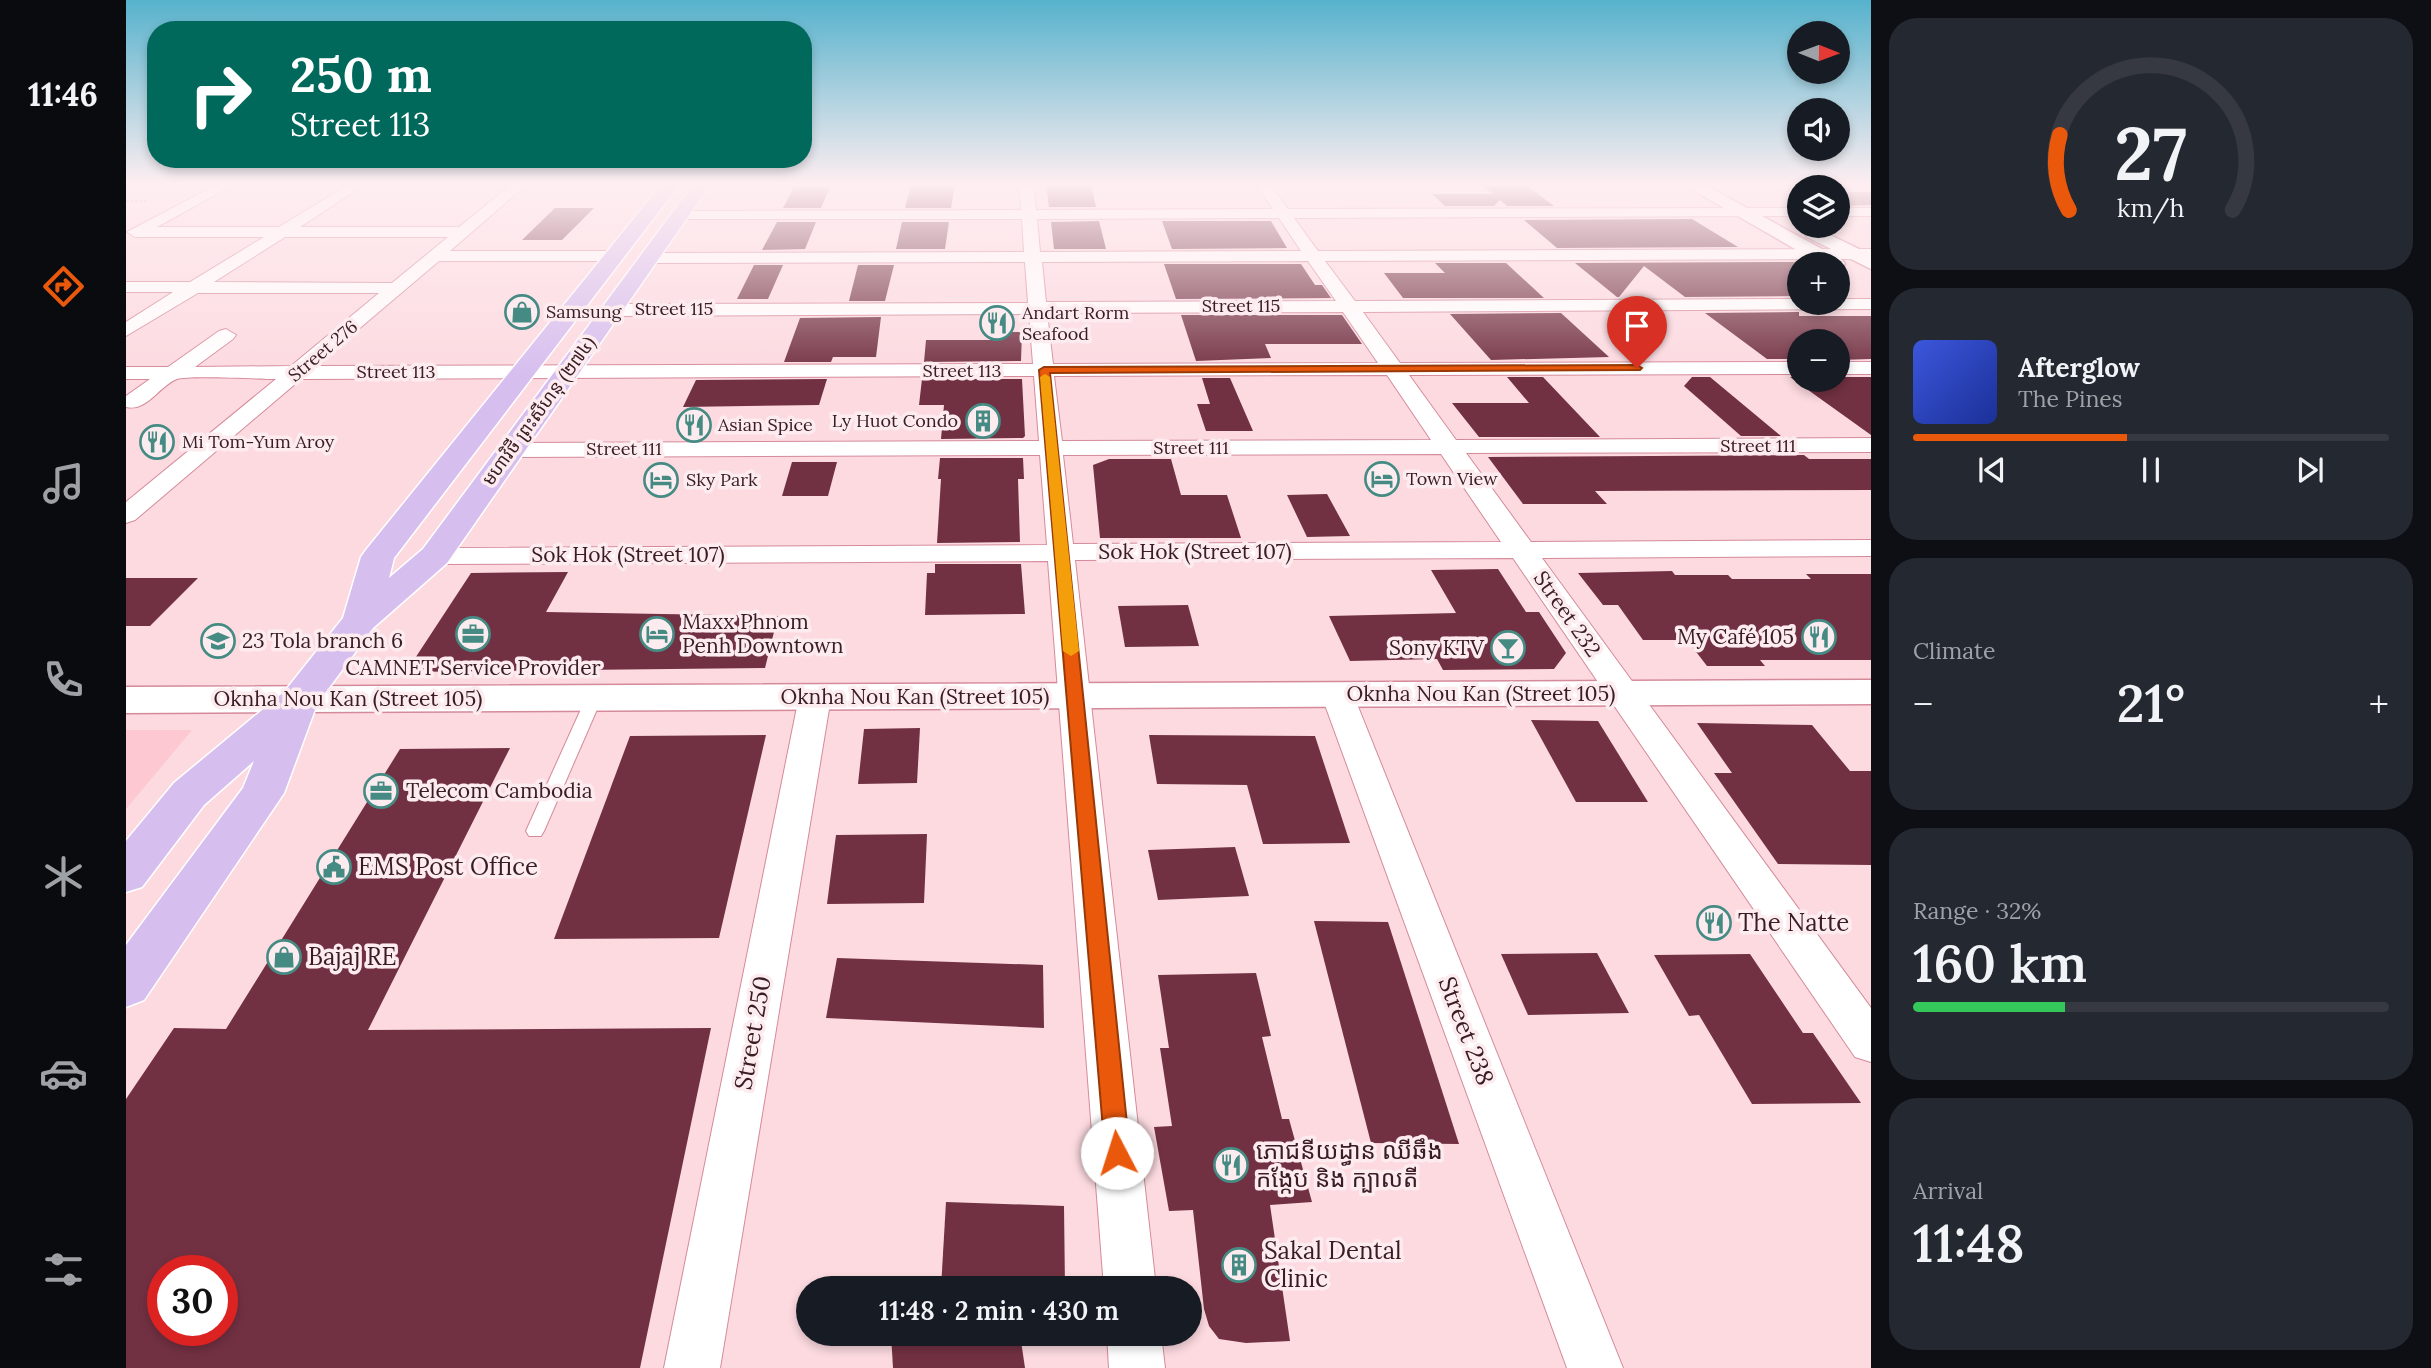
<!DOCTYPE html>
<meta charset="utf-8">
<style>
:root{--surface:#171b24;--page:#242831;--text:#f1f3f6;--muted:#9ea1a6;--line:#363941;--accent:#ea580c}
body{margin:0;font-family:Lora,"Noto Sans Khmer",serif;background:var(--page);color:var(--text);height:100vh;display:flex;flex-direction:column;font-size:26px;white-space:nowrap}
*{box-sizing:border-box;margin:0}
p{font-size:23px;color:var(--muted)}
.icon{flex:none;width:38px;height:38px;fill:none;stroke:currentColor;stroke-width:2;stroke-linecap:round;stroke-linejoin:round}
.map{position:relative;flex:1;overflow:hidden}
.side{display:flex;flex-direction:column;gap:18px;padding:18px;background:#0d0f14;width:560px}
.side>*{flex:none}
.guide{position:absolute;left:21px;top:21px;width:665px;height:147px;border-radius:28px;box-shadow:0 4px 10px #0003;background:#00695c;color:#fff;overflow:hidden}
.needle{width:46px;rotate:91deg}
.controls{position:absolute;left:1661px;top:21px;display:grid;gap:14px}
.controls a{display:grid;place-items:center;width:63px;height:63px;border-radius:50%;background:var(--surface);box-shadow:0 4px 10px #0003;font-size:35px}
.speed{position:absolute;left:21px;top:1255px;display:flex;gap:14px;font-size:35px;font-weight:700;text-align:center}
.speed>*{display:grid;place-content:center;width:91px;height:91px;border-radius:50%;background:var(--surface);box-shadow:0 4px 10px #0003;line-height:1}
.speed .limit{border:10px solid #d22;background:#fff;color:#111}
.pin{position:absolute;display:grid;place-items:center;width:60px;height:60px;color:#fff;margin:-72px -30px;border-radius:50% 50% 50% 0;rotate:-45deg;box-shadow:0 0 7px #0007}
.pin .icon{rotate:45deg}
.me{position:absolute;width:77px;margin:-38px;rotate:355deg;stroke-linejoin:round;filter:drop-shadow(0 0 5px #0008)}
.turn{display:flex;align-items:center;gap:24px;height:147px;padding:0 28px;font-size:32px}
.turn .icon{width:91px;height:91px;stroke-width:2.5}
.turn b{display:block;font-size:49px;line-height:60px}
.big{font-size:52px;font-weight:600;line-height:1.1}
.side .widget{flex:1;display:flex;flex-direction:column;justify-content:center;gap:10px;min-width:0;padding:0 24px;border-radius:28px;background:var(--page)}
.side .dial{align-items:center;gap:0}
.dial svg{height:182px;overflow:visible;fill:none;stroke:var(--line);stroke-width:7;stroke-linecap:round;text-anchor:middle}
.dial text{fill:var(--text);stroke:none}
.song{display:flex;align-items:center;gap:21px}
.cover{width:84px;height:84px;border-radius:10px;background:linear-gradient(135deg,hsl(230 70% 55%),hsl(230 70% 35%))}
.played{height:7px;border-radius:4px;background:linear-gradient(90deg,var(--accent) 45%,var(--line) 45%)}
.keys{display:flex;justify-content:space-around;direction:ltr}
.heat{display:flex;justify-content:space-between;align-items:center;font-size:38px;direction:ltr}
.charge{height:10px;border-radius:5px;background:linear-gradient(90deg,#34c759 32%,var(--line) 0)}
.trip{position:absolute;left:670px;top:1276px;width:406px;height:70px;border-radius:35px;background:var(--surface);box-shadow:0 4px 10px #0003;font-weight:600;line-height:70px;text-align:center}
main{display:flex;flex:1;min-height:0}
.menu{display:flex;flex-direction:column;width:126px;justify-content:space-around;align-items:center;background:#090b0e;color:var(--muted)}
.menu .icon{width:49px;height:49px}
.menu .current{color:var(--accent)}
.menu b{font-size:32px;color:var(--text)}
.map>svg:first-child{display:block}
.built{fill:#fec8d2}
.building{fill:#723142;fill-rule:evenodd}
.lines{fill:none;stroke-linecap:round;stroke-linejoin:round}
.lane-casing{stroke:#d58a9a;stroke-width:2}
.street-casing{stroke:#d58a9a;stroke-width:2}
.secondary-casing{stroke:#d58a9a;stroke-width:3}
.primary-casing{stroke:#fff;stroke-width:3}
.path{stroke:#bb9aa0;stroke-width:2;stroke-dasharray:2.5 2;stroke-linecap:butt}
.lane{fill:#fff;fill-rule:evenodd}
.street{fill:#fff;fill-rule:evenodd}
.secondary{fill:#fff;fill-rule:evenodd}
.primary{fill:#d6beef;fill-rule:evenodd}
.route{fill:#ea580c;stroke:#983908;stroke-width:2}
.slow{fill:#f59e0b}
.labels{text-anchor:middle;stroke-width:7;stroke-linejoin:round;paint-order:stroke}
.far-street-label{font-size:18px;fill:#3a1c23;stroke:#fdecef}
.far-poi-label{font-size:18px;fill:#3a1c23;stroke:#fdecef;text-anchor:start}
.street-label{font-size:21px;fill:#3a1c23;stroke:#fdecef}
.poi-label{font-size:21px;fill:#3a1c23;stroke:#fdecef;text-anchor:start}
.near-poi-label{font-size:24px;fill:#3a1c23;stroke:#fdecef;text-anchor:start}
.near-street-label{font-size:24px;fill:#3a1c23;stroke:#fdecef}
</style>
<main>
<nav class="menu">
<b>11:46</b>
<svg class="icon current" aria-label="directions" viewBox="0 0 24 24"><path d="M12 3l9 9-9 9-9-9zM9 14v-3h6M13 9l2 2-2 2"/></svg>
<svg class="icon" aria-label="music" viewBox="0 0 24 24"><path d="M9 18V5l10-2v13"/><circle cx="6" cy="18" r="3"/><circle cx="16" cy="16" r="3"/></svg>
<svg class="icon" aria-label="phone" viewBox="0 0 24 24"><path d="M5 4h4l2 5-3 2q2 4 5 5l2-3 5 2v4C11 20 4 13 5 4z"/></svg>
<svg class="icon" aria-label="climate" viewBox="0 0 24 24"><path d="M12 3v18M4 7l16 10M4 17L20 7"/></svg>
<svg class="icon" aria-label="car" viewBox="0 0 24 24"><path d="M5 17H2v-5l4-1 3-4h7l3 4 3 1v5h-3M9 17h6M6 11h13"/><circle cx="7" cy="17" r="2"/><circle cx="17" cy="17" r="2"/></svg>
<svg class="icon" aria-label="filters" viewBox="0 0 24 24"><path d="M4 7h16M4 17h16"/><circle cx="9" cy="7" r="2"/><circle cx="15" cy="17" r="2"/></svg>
</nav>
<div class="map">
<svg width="1745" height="1368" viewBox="0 0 1745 1368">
<rect width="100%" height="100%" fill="#fcdae0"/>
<polygon class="built" points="0,730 66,730 0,809"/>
<g class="building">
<polygon points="785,185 829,185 825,208 779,208"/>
<polygon points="920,185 965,185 970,207 923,207"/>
<polygon points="1356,185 1400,185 1428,206 1381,206 1374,200 1368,206 1319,206 1306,194 1367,194"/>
<polygon points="668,187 704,187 695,208 657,208"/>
<polygon points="1712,192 1745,192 1745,205 1712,206"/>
<polygon points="429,208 468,208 436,240 396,240"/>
<polygon points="1566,219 1612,247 1431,248 1398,220"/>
<polygon points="973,221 980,249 928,249 925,222"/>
<polygon points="1036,221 1145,221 1161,248 1046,249"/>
<polygon points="651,222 690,222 679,249 636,250"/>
<polygon points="776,222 823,222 819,249 770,249"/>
<polygon points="1673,262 1673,296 1559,297 1518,266 1493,297 1491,297 1449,263"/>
<polygon points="1309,263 1380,263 1418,298 1277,298 1258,273 1319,273"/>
<polygon points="1038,264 1175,264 1189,285 1196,285 1205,298 1050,299"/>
<polygon points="628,265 657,265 642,299 611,299"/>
<polygon points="732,265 768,265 759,301 723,301"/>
<polygon points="1673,312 1673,316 1745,316 1745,359 1712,360 1712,341 1673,341 1673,359 1641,359 1579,313"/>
<polygon points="1435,313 1483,357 1365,360 1324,314"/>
<polygon points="1055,315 1216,315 1236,344 1139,344 1145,358 1070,361"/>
<polygon points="755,317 750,357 707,357 705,362 658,362 674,318"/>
<polygon points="867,332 896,332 895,361 798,362 800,340 866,340"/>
<polygon points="1381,377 1417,377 1474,437 1353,437 1326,403 1403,403"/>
<polygon points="1566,377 1584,377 1655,436 1615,436 1558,386"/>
<polygon points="1712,377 1745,377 1745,435 1664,377 1673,377 1673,380 1712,380"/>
<polygon points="1076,378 1104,378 1127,431 1080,431 1071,404 1084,404"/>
<polygon points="701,379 693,405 557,407 570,380"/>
<polygon points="796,379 896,379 899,436 897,438 815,439 818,405 793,405"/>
<polygon points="1678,455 1683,459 1745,459 1745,490 1469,491 1481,504 1397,504 1362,457"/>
<polygon points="814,458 897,458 898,479 892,479 894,542 811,543 815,479 812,479"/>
<polygon points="983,459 1045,459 1055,495 1101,495 1115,538 974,538 967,465"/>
<polygon points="666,462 711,462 702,496 656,496"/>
<polygon points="1201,494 1224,536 1181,537 1161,495"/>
<polygon points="809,564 895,564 899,614 799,615 801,573 809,573"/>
<polygon points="1372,569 1400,612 1413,612 1440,653 1428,669 1317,670 1311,659 1224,661 1203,616 1330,613 1305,570"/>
<polygon points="1546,571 1549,575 1602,575 1606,579 1685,579 1680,574 1745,574 1745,660 1634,660 1639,666 1581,666 1561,640 1517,640 1492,605 1477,605 1452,573"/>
<polygon points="442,572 420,612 652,616 639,668 280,672 345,573"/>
<polygon points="0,578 72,578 24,626 0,626"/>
<polygon points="1062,605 1073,646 999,647 992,606"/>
<polygon points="1405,720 1472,721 1522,802 1450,802"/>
<polygon points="1571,723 1686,725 1724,771 1745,771 1745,865 1652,864 1588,773 1606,773"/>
<polygon points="794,728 791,783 732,784 738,729"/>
<polygon points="640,735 593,938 428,939 504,736"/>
<polygon points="1023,735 1189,736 1224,843 1137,844 1121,785 1031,784"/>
<path d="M384,748l-142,282 343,-2 -71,340h-514v-269l48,-71 52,1 174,-280zM37,1270h59v60h-59z"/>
<polygon points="801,834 798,903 701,904 710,835"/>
<polygon points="1109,847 1123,896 1032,900 1022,850"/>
<polygon points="1188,921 1262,922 1333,1144 1245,1143"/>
<polygon points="1471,953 1503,1013 1402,1015 1375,954"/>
<polygon points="1624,954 1677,1033 1687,1033 1735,1103 1626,1104 1573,1015 1563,1016 1528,955"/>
<polygon points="711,958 917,965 918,1028 700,1018"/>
<polygon points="1130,973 1145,1036 1136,1037 1156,1119 1163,1119 1186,1202 1144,1205 1164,1341 1120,1343 1093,1339 1083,1326 1078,1309 1067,1210 1043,1211 1028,1127 1046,1126 1034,1048 1043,1048 1032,975"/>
<polygon points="820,1202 938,1206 939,1288 815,1288"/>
<polygon points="765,1334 894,1334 899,1368 767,1368"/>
</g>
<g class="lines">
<g class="lane-casing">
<polygon id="lane" points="468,693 476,698 418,831 415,836 403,836 400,831 460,698"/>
</g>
<g class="street-casing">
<g id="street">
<path d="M90,185h17l-76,42h122l69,-42h16l-64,42h159l52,-42h15l-76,66h164l8,5 -8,5h-175l-124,105 718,-2 -4,-50 -418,2 -9,-6 9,-6 417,-1 -3,-41 -377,1 -8,-5 8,-5 376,-1 -2,-33h-348l-3,-3 3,-3 5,-2 342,-1 -2,-25h14l3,25 237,-1 -17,-24h14l18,24 511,-1v8l-505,2 24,33 553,-2v10l-546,2 30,40 444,-2v4h39v-4h33v10l-508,3 37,51 399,-1v12l-390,1 47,65 415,-2v14l-405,1 65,89 340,-2v16l-329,2 329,450v54l-16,-5 -342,-499 -438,2 81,728h-52l-56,-727 -613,3 -10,-2 -4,-6 4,-6 10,-2 612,-3 -7,-90 -528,2 -8,-2 -4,-5 4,-5 8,-2 527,-2 -5,-65 -733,3 -166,141 -9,3v-21l150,-123c-18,0 -87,-4 -99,0 -18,7 -30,33 -51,28v-11l24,-17h-24v-12h42l51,-36 7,-2 10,6 -3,4 -38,28 96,-1 88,-73h-181l-72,43v-14l47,-30h-47v-10h64l74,-45h-129l-8,-5zM1153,218l22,33 -261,1 -3,-33zM159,237h163l-56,46 -178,-1zM1182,261l28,40 -290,1 -4,-40zM1217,312l35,51 -325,1 -6,-51zM1261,375l44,65 -369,1 -8,-65zM1315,454l60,88 -428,2 -10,-89z"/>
<rect x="1712" y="208" width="33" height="8"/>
<rect x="1712" y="362" width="33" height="12"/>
<polygon points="1211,684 1222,687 1227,694 1497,1368 1441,1368 1195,694 1200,687"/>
<polygon points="689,687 700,690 705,697 594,1368 538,1368 673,697 678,690"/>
<polygon points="981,1334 1035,1334 1039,1368 983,1368"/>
</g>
</g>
<g class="secondary-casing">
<g id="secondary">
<polygon points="1558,185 1579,185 1716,260 1719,264 1712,270 1712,264 1695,264"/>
<polygon points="1688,227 1745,255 1745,269 1681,237 1678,233 1681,229"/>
<polygon points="1745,680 1745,704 0,713 0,687"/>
</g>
</g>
<g class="primary-casing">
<polygon id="primary" points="535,185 553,185 268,558 263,578 297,549 567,185 584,185 321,563 247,628 191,704 158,793 18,1000 0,1007 0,945 117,788 128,761 78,805 16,887 0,892 0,841 48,783 159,691 217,618 235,557 240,550"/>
</g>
<polyline class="path" points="0,201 20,201"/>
<use href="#lane" class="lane"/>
<use href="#street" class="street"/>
<use href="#secondary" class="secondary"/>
<use href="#primary" class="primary"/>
</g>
<linearGradient id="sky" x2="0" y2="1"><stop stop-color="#56b2cc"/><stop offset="0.49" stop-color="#feeef1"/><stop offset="1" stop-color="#feeef1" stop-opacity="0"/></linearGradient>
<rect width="1745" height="376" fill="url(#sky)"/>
<polygon class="route" points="1511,365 1516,368 1514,370 924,373 1004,1153 1000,1162 991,1165 983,1162 979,1153 913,370 918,367"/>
<polygon class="slow" points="919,374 924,377 953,651 945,656 937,651 914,377"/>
<defs>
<g id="shop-ring" transform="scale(1.75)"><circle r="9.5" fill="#fdecef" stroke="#458b84" stroke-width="1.5"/><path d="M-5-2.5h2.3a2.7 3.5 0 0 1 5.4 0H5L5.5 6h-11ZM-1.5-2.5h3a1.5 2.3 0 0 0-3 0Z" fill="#458b84"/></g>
<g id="restaurant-ring" transform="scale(1.75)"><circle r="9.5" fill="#fdecef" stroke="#458b84" stroke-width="1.5"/><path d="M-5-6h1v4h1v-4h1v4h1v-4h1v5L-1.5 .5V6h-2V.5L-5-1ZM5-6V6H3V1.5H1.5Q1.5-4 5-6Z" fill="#458b84"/></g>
<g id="building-ring" transform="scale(1.75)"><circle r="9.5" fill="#fdecef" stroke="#458b84" stroke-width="1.5"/><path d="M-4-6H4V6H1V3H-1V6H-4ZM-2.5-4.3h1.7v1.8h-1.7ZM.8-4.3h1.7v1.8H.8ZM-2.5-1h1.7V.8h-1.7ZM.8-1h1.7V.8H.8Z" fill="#458b84"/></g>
<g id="hotel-ring" transform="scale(1.75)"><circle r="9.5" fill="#fdecef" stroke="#458b84" stroke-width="1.5"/><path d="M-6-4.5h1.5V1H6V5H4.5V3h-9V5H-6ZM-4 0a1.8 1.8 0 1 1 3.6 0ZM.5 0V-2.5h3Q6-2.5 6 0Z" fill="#458b84"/></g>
<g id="office-ring" transform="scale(1.75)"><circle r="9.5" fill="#fdecef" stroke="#458b84" stroke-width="1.5"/><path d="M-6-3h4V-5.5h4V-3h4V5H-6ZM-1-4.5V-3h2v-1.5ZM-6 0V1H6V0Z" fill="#458b84"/></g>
<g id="school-ring" transform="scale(1.75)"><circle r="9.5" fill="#fdecef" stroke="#458b84" stroke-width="1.5"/><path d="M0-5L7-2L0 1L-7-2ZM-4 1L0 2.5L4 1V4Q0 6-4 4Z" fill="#458b84"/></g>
<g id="bar-ring" transform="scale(1.75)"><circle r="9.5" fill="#fdecef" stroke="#458b84" stroke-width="1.5"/><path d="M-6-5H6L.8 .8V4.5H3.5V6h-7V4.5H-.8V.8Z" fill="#458b84"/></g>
<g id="civic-ring" transform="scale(1.75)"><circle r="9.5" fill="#fdecef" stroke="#458b84" stroke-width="1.5"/><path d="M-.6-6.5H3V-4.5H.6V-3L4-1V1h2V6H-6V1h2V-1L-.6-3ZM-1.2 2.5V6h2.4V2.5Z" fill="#458b84"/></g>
</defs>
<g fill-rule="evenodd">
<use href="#shop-ring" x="396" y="312"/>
<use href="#restaurant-ring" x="871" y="323"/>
<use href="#building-ring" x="857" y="421"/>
<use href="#restaurant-ring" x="568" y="425"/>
<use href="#restaurant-ring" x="31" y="442"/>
<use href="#hotel-ring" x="1256" y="479"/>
<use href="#hotel-ring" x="535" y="480"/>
<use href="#office-ring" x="347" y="634"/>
<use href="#hotel-ring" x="531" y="634"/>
<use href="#restaurant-ring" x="1693" y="637"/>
<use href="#school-ring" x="92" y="641"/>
<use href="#bar-ring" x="1382" y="648"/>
<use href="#office-ring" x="255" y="791"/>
<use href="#civic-ring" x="208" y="867"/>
<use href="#restaurant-ring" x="1588" y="923"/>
<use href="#shop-ring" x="158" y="957"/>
<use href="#restaurant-ring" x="1105" y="1165"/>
<use href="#building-ring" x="1113" y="1265"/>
</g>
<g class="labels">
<g class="far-street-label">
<text x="1115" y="312">Street 115</text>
<text x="548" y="315">Street 115</text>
<text transform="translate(197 351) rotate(-40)" y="6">Street 276</text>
<text x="836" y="377">Street 113</text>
<text x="270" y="378">Street 113</text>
<text transform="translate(413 411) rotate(-54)" y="6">មហាវិថី ព្រះសីហនុ (២៧៤)</text>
<text x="1632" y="452">Street 111</text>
<text x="1065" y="454">Street 111</text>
<text x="498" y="455">Street 111</text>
</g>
<g class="far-poi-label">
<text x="420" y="318">Samsung</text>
<text x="896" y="319">Andart Rorm<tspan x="896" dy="21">Seafood</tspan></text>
<text x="832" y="427" text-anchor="end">Ly Huot Condo</text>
<text x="592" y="431">Asian Spice</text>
<text x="56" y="448">Mi Tom-Yum Aroy</text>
<text x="1280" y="485">Town View</text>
<text x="560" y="486">Sky Park</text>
</g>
<g class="street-label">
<text x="1069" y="559">Sok Hok (Street 107)</text>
<text x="502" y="562">Sok Hok (Street 107)</text>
<text transform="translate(1441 614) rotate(55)" y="7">Street 232</text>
<text x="1355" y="701">Oknha Nou Kan (Street 105)</text>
<text x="789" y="704">Oknha Nou Kan (Street 105)</text>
<text x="222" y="706">Oknha Nou Kan (Street 105)</text>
</g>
<g class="poi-label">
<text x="556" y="629">Maxx Phnom<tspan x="556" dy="24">Penh Downtown</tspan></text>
<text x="1668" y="644" text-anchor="end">My Café 105</text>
<text x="116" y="648">23 Tola branch 6</text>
<text x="1358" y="655" text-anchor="end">Sony KTV</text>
<text x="347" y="675" text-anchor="middle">CAMNET Service Provider</text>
<text x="280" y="798">Telecom Cambodia</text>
</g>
<g class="near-poi-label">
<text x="232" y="875">EMS Post Office</text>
<text x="1612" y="931">The Natte</text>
<text x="182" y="965">Bajaj RE</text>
<text x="1130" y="1159">ភោជនីយដ្ធាន ឈីឆឹង<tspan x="1130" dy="28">កង្កែប និង ក្បាលតី</tspan></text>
<text x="1138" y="1259">Sakal Dental<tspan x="1138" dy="28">Clinic</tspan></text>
</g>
<g class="near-street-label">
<text transform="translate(1340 1031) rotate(69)" y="8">Street 238</text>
<text transform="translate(627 1033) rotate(-80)" y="8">Street 250</text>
</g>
</g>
</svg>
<div class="controls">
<a><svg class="needle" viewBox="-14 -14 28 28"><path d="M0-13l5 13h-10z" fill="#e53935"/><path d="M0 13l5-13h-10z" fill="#9ea1a6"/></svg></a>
<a><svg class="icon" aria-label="sound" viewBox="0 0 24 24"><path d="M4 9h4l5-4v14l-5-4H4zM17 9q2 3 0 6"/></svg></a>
<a><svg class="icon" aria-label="layers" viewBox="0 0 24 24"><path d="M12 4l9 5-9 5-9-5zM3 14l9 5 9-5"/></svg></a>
<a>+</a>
<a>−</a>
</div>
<div class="speed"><div class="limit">30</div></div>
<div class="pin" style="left:1511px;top:368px;background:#d93025"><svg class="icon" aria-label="arrive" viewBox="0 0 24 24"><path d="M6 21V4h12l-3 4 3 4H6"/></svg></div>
<svg class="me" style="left:991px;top:1153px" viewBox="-20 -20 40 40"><circle r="19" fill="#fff"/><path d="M0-13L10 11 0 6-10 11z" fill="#ea580c"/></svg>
<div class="trip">11:48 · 2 min · 430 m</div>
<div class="guide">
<div class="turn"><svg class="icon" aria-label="right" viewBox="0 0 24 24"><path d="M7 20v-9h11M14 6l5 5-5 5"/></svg><div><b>250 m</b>Street 113</div></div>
</div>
</div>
<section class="side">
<div class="widget dial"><svg viewBox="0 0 100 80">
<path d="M14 69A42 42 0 1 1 86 69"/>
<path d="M14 69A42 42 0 0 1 10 36" stroke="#ea580c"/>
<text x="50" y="56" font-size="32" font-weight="700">27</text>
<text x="50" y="72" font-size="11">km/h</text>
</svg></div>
<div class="widget">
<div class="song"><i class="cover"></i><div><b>Afterglow</b><p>The Pines</p></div></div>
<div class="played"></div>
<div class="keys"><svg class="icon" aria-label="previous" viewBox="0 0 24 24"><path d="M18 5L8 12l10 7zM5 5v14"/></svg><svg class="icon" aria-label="pause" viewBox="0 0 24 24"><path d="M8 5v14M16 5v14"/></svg><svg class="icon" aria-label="next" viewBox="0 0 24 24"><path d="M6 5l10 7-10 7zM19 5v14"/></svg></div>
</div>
<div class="widget"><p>Climate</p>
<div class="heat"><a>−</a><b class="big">21°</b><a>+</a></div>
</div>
<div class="widget"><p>Range · 32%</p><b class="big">160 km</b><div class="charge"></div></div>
<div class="widget"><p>Arrival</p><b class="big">11:48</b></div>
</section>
</main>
